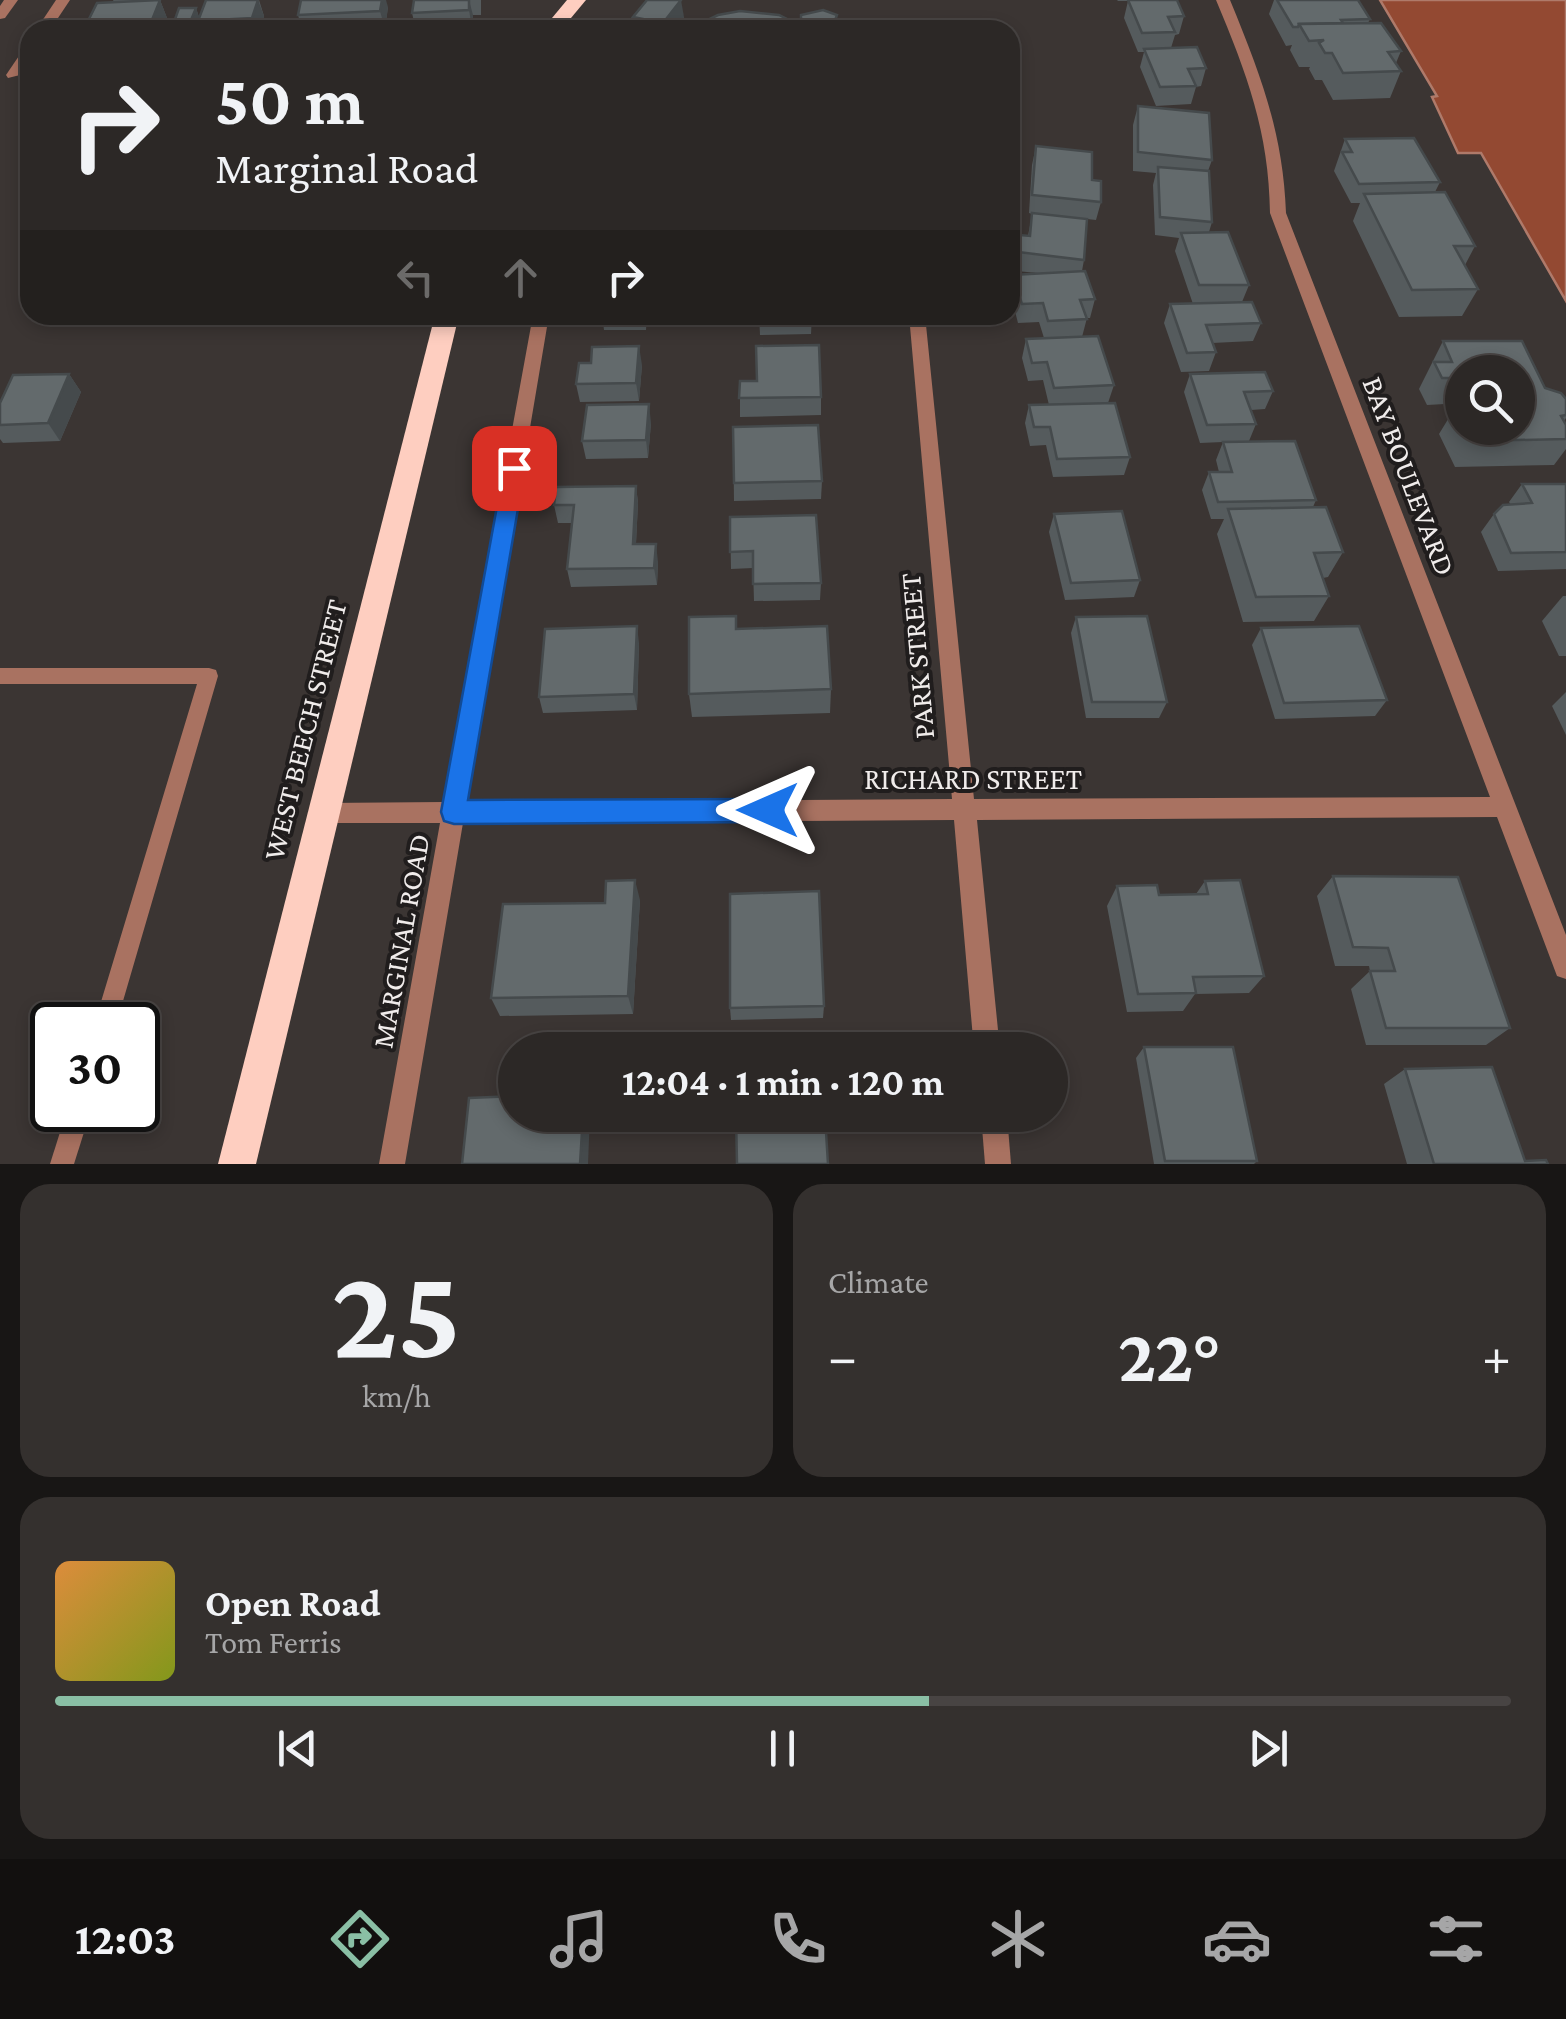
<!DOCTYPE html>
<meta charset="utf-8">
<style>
:root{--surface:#2c2826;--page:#34302e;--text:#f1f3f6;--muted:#a6a6a7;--line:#484443;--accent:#8abfa5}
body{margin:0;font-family:"Crimson Pro",serif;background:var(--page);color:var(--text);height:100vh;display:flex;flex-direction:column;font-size:38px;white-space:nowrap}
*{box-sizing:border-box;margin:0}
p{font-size:32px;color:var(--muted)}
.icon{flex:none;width:55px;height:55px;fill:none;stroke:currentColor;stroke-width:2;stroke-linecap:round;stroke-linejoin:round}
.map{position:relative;height:1164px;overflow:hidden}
.details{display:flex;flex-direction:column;gap:20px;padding:20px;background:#181615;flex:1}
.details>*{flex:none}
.banner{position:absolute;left:20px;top:20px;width:1000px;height:305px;border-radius:30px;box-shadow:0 5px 15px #0003,0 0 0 2px var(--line);background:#2c2826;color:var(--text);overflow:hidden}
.controls{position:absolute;left:1445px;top:355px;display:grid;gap:20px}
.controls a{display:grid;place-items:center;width:90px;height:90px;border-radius:50%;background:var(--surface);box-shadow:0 5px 15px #0003,0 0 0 2px var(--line);font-size:50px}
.speed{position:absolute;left:30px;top:1002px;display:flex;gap:20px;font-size:50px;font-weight:700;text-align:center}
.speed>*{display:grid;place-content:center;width:130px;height:130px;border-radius:50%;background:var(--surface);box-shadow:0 5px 15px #0003,0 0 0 2px var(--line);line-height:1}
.speed .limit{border:5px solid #111;border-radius:15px;background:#fff;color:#111}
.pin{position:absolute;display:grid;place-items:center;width:85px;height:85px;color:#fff;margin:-42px;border-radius:20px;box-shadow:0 5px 15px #0006}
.me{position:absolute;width:110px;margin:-55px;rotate:270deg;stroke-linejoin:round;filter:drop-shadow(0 0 8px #0008)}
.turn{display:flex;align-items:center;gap:35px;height:210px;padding:0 30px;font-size:45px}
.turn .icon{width:130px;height:130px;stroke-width:2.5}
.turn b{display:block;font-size:70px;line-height:85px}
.lanes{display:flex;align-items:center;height:95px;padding:0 30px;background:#0003;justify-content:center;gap:50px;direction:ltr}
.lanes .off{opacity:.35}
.big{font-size:75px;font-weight:700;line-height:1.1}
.details .tile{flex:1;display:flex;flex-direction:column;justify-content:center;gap:15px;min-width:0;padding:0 35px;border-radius:30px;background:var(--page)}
.details .dial{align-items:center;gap:0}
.dial b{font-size:130px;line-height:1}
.song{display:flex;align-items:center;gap:30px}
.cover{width:120px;height:120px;border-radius:15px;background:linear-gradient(135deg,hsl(30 70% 55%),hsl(70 70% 35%))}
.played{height:10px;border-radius:5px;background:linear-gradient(90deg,var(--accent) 60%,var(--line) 60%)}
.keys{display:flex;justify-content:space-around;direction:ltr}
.heat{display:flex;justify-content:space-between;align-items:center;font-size:55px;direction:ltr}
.details .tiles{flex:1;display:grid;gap:20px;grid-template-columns:1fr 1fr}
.tile:last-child{grid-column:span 2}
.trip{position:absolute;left:498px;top:1032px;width:570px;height:100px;border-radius:50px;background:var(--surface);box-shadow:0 5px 15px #0003,0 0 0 2px var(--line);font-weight:700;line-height:100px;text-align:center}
.menu{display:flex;height:160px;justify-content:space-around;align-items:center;background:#12100f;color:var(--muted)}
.menu .icon{width:70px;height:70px}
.menu .active{color:var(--accent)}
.menu b{font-size:45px;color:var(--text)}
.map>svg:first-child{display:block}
.water{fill:#934932;stroke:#af7a6a;stroke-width:2.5}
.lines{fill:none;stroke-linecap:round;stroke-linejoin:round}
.service{fill:#a97261;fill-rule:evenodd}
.minor{fill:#a97261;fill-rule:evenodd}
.trunk{fill:#fecec0;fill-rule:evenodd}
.wall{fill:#555b5d;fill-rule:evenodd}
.shaded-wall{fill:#454a4c}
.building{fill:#636a6c;stroke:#454a4c;stroke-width:2.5}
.route{fill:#1a73e8;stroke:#114b97;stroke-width:2.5}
.labels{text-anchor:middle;stroke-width:8;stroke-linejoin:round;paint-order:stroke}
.street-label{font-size:30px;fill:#f0eceb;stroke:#201d1d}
</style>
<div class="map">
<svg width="1566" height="1164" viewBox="0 0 1566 1164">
<rect width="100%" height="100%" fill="#3b3533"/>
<polygon class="water" points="1380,0 1566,0 1566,301 1481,153 1458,153 1432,97 1437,96"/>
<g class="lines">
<g class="service">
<polygon points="0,668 209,668 216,670 218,676 116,1025 94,1025 197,684 0,684"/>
<polygon points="67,1110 91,1110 74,1164 50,1164"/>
</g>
<g class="minor">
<polygon points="4,0 18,0 5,18 0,19 0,6"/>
<polygon points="56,0 70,0 50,30 36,30"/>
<path d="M1216,0h14c30,73 53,132 56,213l280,722v44l-9,-3 -60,-159 -520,3 23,230h-26l-20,-230 -491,3 -58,341h-26l61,-341h-116l-8,-3 -3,-7 3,-7 8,-3 120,-1 89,-487h16l-82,487 485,-3 -43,-484h16l49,484 516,-2 -220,-584c-1,-81 -23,-139 -54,-213z"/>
<polygon points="30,46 30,60 20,75 8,78 6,75 25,47"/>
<polygon points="981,1115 1007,1115 1011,1164 985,1164"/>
</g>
<g class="trunk">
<polygon points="567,0 586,0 561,30 542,30"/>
<polygon points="435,315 459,315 256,1164 218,1164"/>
</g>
</g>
<g class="wall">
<polygon points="113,0 160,0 167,18 163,30 91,30 87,23 114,2"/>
<polygon points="206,0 259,0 264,16 260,30 202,30 198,21"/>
<polygon points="414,0 481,0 481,15 473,15 472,28 416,30 412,13"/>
<polygon points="1117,0 1177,0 1184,16 1179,34 1175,35 1171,48 1206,68 1201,86 1196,87 1191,104 1156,106 1140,67 1144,52 1138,52 1124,18 1128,1 1118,1"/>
<polygon points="1274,0 1358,0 1370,19 1368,23 1401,51 1396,63 1401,71 1390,98 1333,100 1322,80 1315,80 1309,69 1310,67 1299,67 1290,50 1292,45 1286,46 1269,14"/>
<polygon points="388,7 385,29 302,30 298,15"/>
<polygon points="196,8 199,17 194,30 175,30 173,25"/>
<polygon points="633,17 684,17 674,30 635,30"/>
<polygon points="1138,106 1212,160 1208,171 1212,222 1209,232 1249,285 1242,302 1261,323 1253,341 1212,343 1216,352 1209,371 1181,372 1164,323 1170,304 1193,304 1175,251 1179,238 1155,235 1153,185 1156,173 1133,171 1133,125"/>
<polygon points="1345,139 1440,182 1435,192 1475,246 1465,265 1478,289 1462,316 1399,317 1353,221 1360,203 1351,203 1334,171"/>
<polygon points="1036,146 1092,180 1101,202 1096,220 1087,219 1084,260 1082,271 1095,299 1090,318 1087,318 1082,337 1114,385 1108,403 1130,457 1124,475 1053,477 1046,445 1030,446 1025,423 1029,405 1049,405 1043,380 1028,381 1022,358 1026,339 1044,338 1039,322 1018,323 1010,292 1013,275 1038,273 1015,271 1020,235 1028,236 1032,214 1029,213 1032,165"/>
<polygon points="602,315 647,315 646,330 604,330"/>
<polygon points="759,315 812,315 811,334 760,335"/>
<path d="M1443,341l102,47 21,11v19l-2,3 2,4v24l-12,16 -99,2 -16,-33 11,-18 -5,-12 -18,1 -8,-16zM1462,372l56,56h-56z"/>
<polygon points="591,363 642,365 639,401 580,402 576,384"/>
<polygon points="69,374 81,392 60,441 3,443 0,439 0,403"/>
<polygon points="1190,374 1273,391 1265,409 1251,410 1256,424 1249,441 1316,500 1313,507 1343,552 1328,577 1323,578 1329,596 1314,621 1243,622 1217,534 1224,519 1211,519 1202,490 1209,472 1219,472 1216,460 1223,442 1200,443 1184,392"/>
<polygon points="740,381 821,397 821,415 740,417"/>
<polygon points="651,423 648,458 586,459 582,441"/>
<polygon points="733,427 822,481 821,499 734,501"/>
<polygon points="1522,484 1566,484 1566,569 1498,571 1481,532 1494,514 1511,505 1509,502"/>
<polygon points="636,486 638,503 636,544 658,562 657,585 571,587 567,569 572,523 558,523 554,505"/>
<polygon points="1054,514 1140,580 1134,597 1065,600 1049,532"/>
<polygon points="730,517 821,583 820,600 754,601 753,568 731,569"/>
<polygon points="1563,596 1566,596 1566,656 1559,656 1542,621"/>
<polygon points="1076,617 1167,702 1159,718 1086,718 1071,633"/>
<polygon points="1261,628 1387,700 1375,716 1275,719 1252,645"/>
<polygon points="737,629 831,689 830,713 692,717 689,694"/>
<polygon points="639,643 637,710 543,713 539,697"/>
<polygon points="1566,692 1566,735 1552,706"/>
<polygon points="1333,876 1510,1028 1486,1045 1366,1045 1351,989 1370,971 1369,966 1335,966 1317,896"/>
<polygon points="1205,881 1264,976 1249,993 1195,994 1183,1011 1127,1012 1107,906 1117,886 1159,895 1196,894"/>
<polygon points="640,900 633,1014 500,1016 491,998 605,903"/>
<polygon points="824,1006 823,1018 731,1020 730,1008"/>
<polygon points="1144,1047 1257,1161 1254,1164 1154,1164 1136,1058"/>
<polygon points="1405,1069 1525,1161 1548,1164 1407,1164 1384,1084"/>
<polygon points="736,1115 845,1115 844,1122 825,1123"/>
</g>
<g class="shaded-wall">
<polygon points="160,0 167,18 163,30 156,30 152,20"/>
<polygon points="258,0 264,16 260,30 256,30 252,18"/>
<polygon points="382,0 386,0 388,7 385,29 380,11"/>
<polygon points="469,0 473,15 472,28 469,10"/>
<polygon points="681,0 684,17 674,30 664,30 663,23"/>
<polygon points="196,8 199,17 194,30 192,30 189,25"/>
<polygon points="837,15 834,30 820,30"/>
<polygon points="639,346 642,365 639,401 636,383"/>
<polygon points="69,374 81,392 60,441 48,423"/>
<polygon points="649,404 651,423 648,458 646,440"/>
<polygon points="636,486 638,503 635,562 633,544"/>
<polygon points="656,544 658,562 657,585 654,568"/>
<polygon points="637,626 639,643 637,710 634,694"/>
<polygon points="635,880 640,900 633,1014 628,996"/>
<polygon points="583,1115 590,1115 588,1164 580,1164"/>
</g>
<g class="building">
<polygon points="160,0 152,20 87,23 97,3"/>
<polygon points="206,0 258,0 252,18 198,21"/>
<polygon points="301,0 382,0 380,11 298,15"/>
<polygon points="414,0 469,0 469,10 412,13"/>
<polygon points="647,0 681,0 663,23 633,17"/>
<polygon points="1128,0 1177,0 1184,16 1168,17 1175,32 1142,33"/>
<polygon points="1277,0 1358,0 1370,19 1341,20 1343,23 1299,24 1298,27 1293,27"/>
<polygon points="179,8 196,8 189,25 173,25"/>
<polygon points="823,10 837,15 833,26 820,30 801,24 801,15"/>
<polygon points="740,11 779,15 809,30 693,30 697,25 718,15"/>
<polygon points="1381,23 1401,51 1388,52 1401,71 1343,73 1332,53 1325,53 1319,43 1324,40 1309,41 1299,24"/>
<polygon points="1197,47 1206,68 1188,69 1196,86 1160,87 1144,49"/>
<polygon points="1138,106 1209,113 1212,160 1138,152"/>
<polygon points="1414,138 1440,182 1359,184 1342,152 1352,152 1345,139"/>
<polygon points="1036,146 1092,152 1092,180 1101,181 1101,202 1032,195"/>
<polygon points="1158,167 1209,171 1212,222 1160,217"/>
<polygon points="1445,192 1475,246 1454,246 1478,289 1412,290 1364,194"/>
<polygon points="1032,213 1087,219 1084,260 1018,252 1020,235 1030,236"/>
<polygon points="1228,232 1249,285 1199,285 1181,233"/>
<polygon points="1085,271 1095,299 1080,300 1087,319 1048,321 1043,303 1022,304 1013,275"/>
<polygon points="1252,302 1261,323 1206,325 1216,352 1187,353 1170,304"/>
<polygon points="759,315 812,315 812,316 759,317"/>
<polygon points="1098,336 1114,385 1054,388 1047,362 1032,363 1026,339"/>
<polygon points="1443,341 1522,341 1545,388 1561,393 1566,399 1566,415 1561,416 1566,425 1566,439 1471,441 1465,428 1518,428 1518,372 1462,372 1462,382 1460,378 1442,378 1434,362 1452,362"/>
<polygon points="819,345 821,397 739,398 740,381 757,381 756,346"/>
<polygon points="639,346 636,383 576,384 579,363 591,363 592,347"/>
<polygon points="1265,372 1273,391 1244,392 1256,424 1207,425 1190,374"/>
<polygon points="69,374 48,423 0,425 0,403 13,375"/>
<polygon points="1115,403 1130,457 1057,459 1050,427 1034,427 1029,405"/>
<polygon points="649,404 646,440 582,441 587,405"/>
<polygon points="1455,408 1462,408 1462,423"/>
<polygon points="818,425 822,481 734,483 733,427"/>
<polygon points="1295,441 1316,500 1218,502 1209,472 1232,472 1223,442"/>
<polygon points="1522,484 1566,484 1566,552 1511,553 1494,514 1503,505 1532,503"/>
<polygon points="636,486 633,544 656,544 654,568 567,569 574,505 554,505 556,487"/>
<polygon points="1326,507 1343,552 1314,553 1329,596 1256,597 1228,509"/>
<polygon points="1122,511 1140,580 1071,583 1054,514"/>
<polygon points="816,515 821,583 753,584 753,551 730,552 730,517"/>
<polygon points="736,616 736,629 827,626 831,689 689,694 689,617"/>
<polygon points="1147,616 1167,702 1092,702 1076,617"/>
<polygon points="637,626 634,694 539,697 545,629"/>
<polygon points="1359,626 1387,700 1284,703 1261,628"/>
<polygon points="1333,876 1458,877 1510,1028 1386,1028 1370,971 1395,971 1388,948 1353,947"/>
<polygon points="635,880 628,996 491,998 503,904 605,903 606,881"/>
<polygon points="1240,880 1264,976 1193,977 1196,993 1138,994 1117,886 1157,885 1159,895 1208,894 1205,881"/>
<polygon points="819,891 824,1006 730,1008 730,894"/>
<polygon points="1144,1047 1233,1047 1257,1161 1165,1161"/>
<polygon points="1492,1067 1525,1161 1546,1160 1548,1164 1434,1164 1405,1069"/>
<polygon points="515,1096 515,1115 583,1115 580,1164 462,1164 469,1098"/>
<polygon points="736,1115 825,1115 828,1164 737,1164"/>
</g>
<polygon class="route" points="514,460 525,468 468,800 768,799 777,802 781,810 777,819 768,822 454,824 444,821 441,812 504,468"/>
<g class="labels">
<g class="street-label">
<text transform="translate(1409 476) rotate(69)" y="10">BAY BOULEVARD</text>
<text transform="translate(917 656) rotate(-95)" y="10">PARK STREET</text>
<text transform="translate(305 730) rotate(-76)" y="10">WEST BEECH STREET</text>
<text x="973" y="789">RICHARD STREET</text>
<text transform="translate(401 941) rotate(-80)" y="10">MARGINAL ROAD</text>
</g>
</g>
</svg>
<div class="controls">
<a><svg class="icon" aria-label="search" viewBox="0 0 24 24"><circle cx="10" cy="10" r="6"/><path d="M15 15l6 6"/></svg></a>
</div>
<div class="speed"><div class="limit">30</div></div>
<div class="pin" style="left:514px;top:468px;background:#d93025"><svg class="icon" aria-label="arrive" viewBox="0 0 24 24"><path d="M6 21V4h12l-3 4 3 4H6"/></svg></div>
<svg class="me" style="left:768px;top:810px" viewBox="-20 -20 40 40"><path d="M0-17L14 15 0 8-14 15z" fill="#1a73e8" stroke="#fff" stroke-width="4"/></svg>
<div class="trip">12:04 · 1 min · 120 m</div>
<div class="banner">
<div class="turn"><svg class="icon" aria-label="right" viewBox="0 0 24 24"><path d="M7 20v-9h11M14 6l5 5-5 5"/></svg><div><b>50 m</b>Marginal Road</div></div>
<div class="lanes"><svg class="icon off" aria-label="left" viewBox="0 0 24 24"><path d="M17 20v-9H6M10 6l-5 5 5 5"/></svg><svg class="icon off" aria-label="ahead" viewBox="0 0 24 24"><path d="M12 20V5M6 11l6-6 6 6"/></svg><svg class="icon" aria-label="right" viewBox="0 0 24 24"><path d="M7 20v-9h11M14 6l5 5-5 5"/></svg></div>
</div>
</div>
<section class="details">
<div class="tiles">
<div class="tile dial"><b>25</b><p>km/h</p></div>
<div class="tile"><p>Climate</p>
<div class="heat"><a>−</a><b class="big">22°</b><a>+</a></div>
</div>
<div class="tile">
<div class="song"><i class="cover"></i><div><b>Open Road</b><p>Tom Ferris</p></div></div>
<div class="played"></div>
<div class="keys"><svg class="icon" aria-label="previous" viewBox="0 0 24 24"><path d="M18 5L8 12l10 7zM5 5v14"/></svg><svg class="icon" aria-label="pause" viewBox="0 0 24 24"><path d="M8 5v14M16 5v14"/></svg><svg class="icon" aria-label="next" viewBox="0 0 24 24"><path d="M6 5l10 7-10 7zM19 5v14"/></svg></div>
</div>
</div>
</section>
<nav class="menu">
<b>12:03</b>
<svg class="icon active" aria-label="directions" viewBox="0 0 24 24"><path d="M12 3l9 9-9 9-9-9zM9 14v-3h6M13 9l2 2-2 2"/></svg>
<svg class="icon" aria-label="music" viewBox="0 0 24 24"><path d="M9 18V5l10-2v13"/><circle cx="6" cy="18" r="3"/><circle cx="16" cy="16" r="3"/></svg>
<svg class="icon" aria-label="phone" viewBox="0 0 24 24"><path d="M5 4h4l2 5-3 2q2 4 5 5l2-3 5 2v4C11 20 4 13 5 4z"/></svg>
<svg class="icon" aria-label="climate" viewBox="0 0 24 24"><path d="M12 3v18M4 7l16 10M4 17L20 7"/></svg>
<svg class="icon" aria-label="car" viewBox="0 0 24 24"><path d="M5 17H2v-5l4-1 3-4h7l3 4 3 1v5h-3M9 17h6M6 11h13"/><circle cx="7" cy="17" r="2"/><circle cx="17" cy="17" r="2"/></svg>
<svg class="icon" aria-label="filters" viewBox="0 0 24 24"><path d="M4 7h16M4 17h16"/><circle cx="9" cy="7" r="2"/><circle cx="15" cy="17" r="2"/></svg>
</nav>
